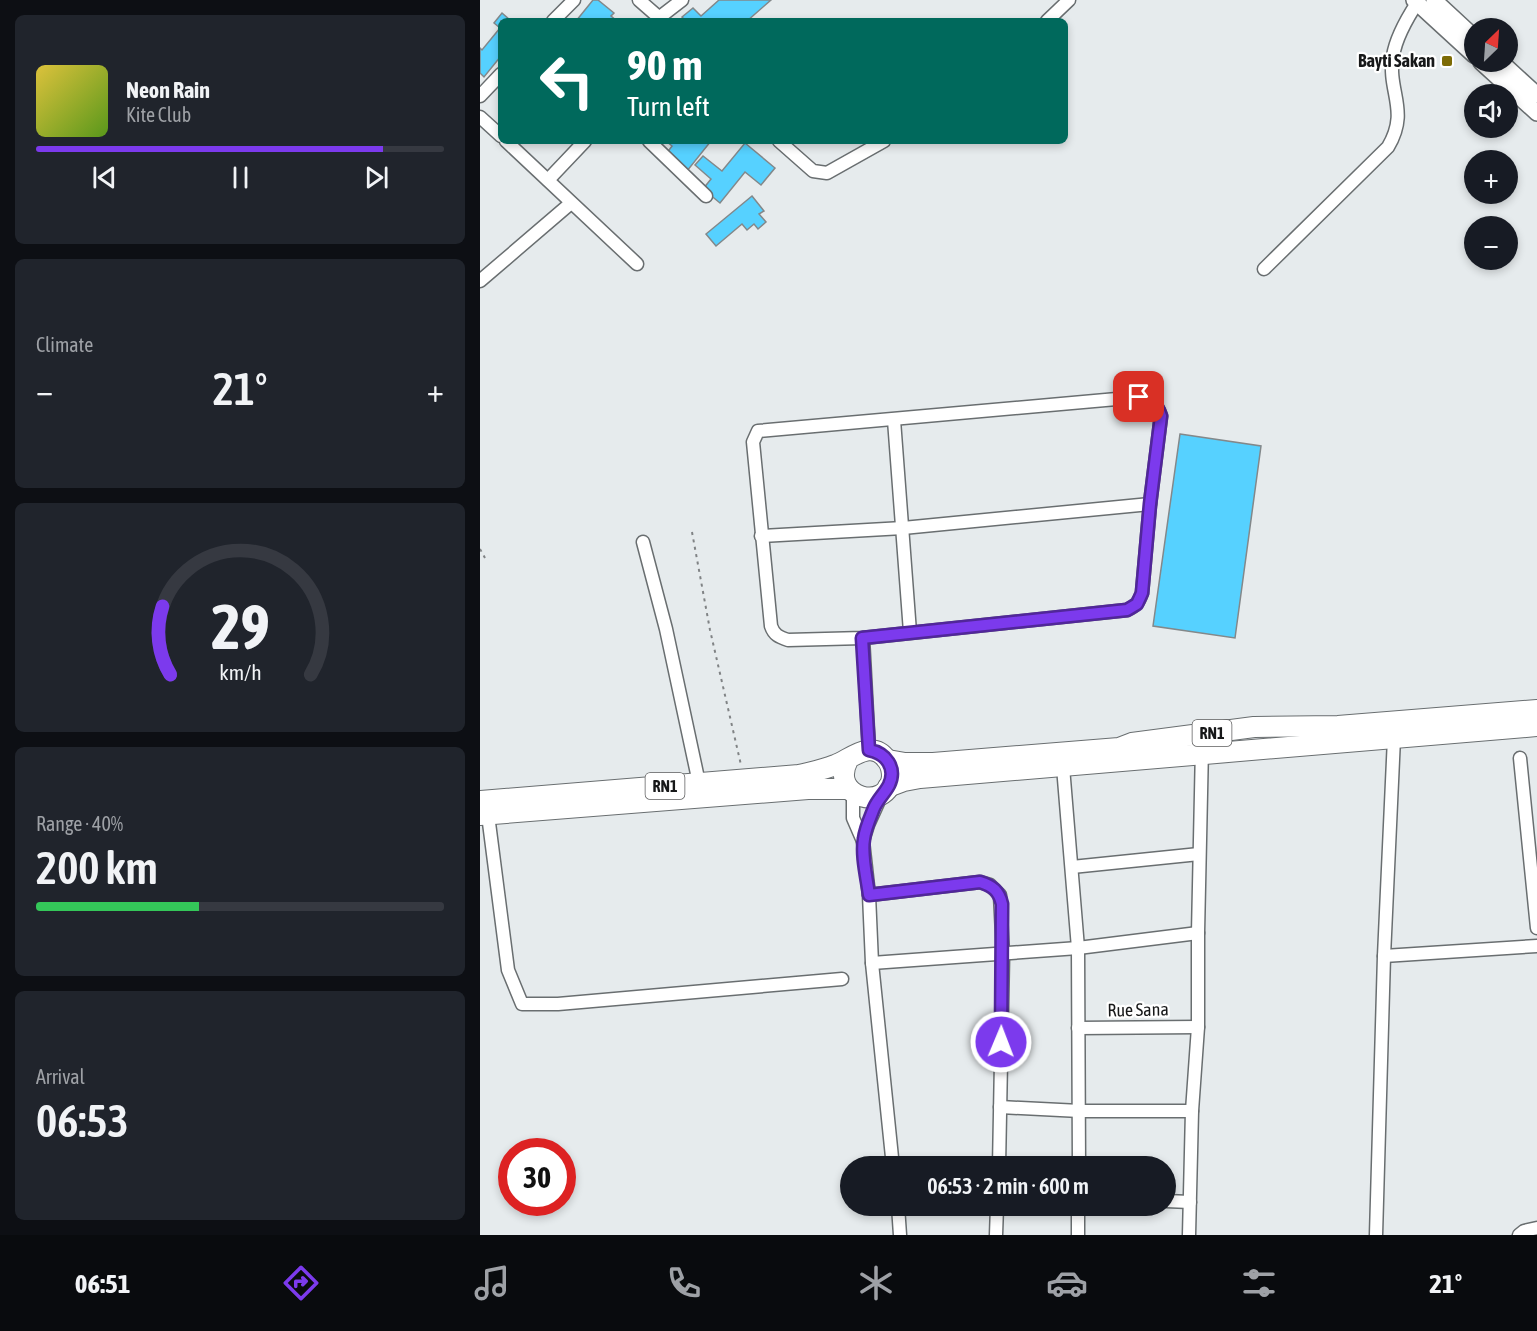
<!DOCTYPE html>
<meta charset="utf-8">
<style>
:root{--surface:#171b24;--page:#20242c;--text:#f1f3f6;--muted:#9ea1a6;--line:#363941;--accent:#7c3aed}
body{margin:0;font-family:"Asap Condensed",sans-serif;background:var(--page);color:var(--text);height:100vh;display:flex;flex-direction:column;font-size:22px;white-space:nowrap}
*{box-sizing:border-box;margin:0}
p{font-size:20px;color:var(--muted)}
.icon{flex:none;width:33px;height:33px;fill:none;stroke:currentColor;stroke-width:2;stroke-linecap:round;stroke-linejoin:round}
.map{position:relative;flex:1;overflow:hidden}
.panel{display:flex;flex-direction:column;gap:15px;padding:15px;background:#0d0f14;width:480px}
.panel>*{flex:none}
.banner{position:absolute;left:18px;top:18px;width:570px;height:126px;border-radius:9px;box-shadow:0 3px 9px #0003;background:#00695c;color:#fff;overflow:hidden}
.needle{width:39px;rotate:25deg}
.tools{position:absolute;left:984px;top:18px;display:grid;gap:12px}
.tools a{display:grid;place-items:center;width:54px;height:54px;border-radius:50%;background:var(--surface);box-shadow:0 3px 9px #0003;font-size:30px}
.speed{position:absolute;left:18px;top:1138px;display:flex;gap:12px;font-size:30px;font-weight:700;text-align:center}
.speed>*{display:grid;place-content:center;width:78px;height:78px;border-radius:50%;background:var(--surface);box-shadow:0 3px 9px #0003;line-height:1}
.speed .limit{border:9px solid #d22;background:#fff;color:#111}
.pin{position:absolute;display:grid;place-items:center;width:51px;height:51px;color:#fff;margin:-26px;border-radius:12px;box-shadow:0 3px 9px #0006}
.me{position:absolute;width:66px;margin:-33px;rotate:1deg;stroke-linejoin:round;filter:drop-shadow(0 0 4px #0008)}
.turn{display:flex;align-items:center;gap:21px;height:126px;padding:0 30px;font-size:27px}
.turn .icon{width:78px;height:78px;stroke-width:2.5}
.turn b{display:block;font-size:42px;line-height:51px}
.big{font-size:45px;font-weight:600;line-height:1.1}
.panel .tile{flex:1;display:flex;flex-direction:column;justify-content:center;gap:9px;min-width:0;padding:0 21px;border-radius:9px;background:var(--page)}
.panel .dial{align-items:center;gap:0}
.dial svg{height:156px;overflow:visible;fill:none;stroke:var(--line);stroke-width:7;stroke-linecap:round;text-anchor:middle}
.dial text{fill:var(--text);stroke:none}
.song{display:flex;align-items:center;gap:18px}
.cover{width:72px;height:72px;border-radius:9px;background:linear-gradient(135deg,hsl(50 70% 55%),hsl(90 70% 35%))}
.played{height:6px;border-radius:3px;background:linear-gradient(90deg,var(--accent) 85%,var(--line) 85%)}
.keys{display:flex;justify-content:space-around;direction:ltr}
.heat{display:flex;justify-content:space-between;align-items:center;font-size:33px;direction:ltr}
.charge{height:9px;border-radius:4px;background:linear-gradient(90deg,#34c759 40%,var(--line) 0)}
.trip{position:absolute;left:360px;top:1156px;width:336px;height:60px;border-radius:30px;background:var(--surface);box-shadow:0 3px 9px #0003;font-weight:600;line-height:60px;text-align:center}
.tabs{display:flex;height:96px;justify-content:space-around;align-items:center;background:#090b0e;color:var(--muted)}
.tabs .icon{width:42px;height:42px}
.tabs .current{color:var(--accent)}
.tabs b{font-size:27px;color:var(--text)}
main{display:flex;flex:1;min-height:0}
.map>svg:first-child{display:block}
.building{fill:#56d1ff;stroke:#83888a;stroke-width:1.5}
.lines{fill:none;stroke-linecap:round;stroke-linejoin:round}
.minor-casing{stroke:#696e70;stroke-width:15}
.tertiary-casing{stroke:#696e70;stroke-width:18}
.primary-casing{stroke:#696e70;stroke-width:22}
.path{stroke:#808385;stroke-width:2;stroke-dasharray:3 4.5;stroke-linecap:butt}
.minor{stroke:#fff;stroke-width:12}
.tertiary{stroke:#fff;stroke-width:15}
.primary{stroke:#fff;stroke-width:20}
.route-casing{stroke:#51269a;stroke-width:15}
.route{stroke:#7c3aed;stroke-width:10}
.poi-dot{fill:#7d6b05;stroke:#fff;stroke-width:2}
.labels{text-anchor:middle;stroke-width:4.5;stroke-linejoin:round;paint-order:stroke}
.shield{fill:#fff;stroke:#5d5d5e;stroke-width:1.5}
.shield-label{font-size:16px;font-weight:bold;fill:#171819}
.poi-label{font-size:18px;font-weight:bold;fill:#171819;stroke:#fff;text-anchor:end}
.street-label{font-size:18px;fill:#171819;stroke:#fff}
</style>
<main>
<section class="panel">
<div class="tile">
<div class="song"><i class="cover"></i><div><b>Neon Rain</b><p>Kite Club</p></div></div>
<div class="played"></div>
<div class="keys"><svg class="icon" aria-label="previous" viewBox="0 0 24 24"><path d="M18 5L8 12l10 7zM5 5v14"/></svg><svg class="icon" aria-label="pause" viewBox="0 0 24 24"><path d="M8 5v14M16 5v14"/></svg><svg class="icon" aria-label="next" viewBox="0 0 24 24"><path d="M6 5l10 7-10 7zM19 5v14"/></svg></div>
</div>
<div class="tile"><p>Climate</p>
<div class="heat"><a>−</a><b class="big">21°</b><a>+</a></div>
</div>
<div class="tile dial"><svg viewBox="0 0 100 80">
<path d="M14 69A42 42 0 1 1 86 69"/>
<path d="M14 69A42 42 0 0 1 10 34" stroke="#7c3aed"/>
<text x="50" y="56" font-size="32" font-weight="700">29</text>
<text x="50" y="72" font-size="11">km/h</text>
</svg></div>
<div class="tile"><p>Range · 40%</p><b class="big">200 km</b><div class="charge"></div></div>
<div class="tile"><p>Arrival</p><b class="big">06:53</b></div>
</section>
<div class="map">
<svg width="1057" height="1235" viewBox="0 0 1057 1235">
<rect width="100%" height="100%" fill="#e6ebed"/>
<g class="building">
<polygon points="113,0 118,0 134,13 131,16 137,21 96,21"/>
<polygon points="239,0 291,0 267,21 206,21 202,17 213,8 221,16"/>
<polygon points="22,13 31,21 21,21 21,56 4,77 0,73 0,48 2,50 20,28 14,23"/>
<polygon points="186,141 231,141 207,171 186,154 192,146"/>
<polygon points="265,143 295,168 281,185 265,172 240,203 223,189 231,179 215,165 223,156 242,171"/>
<polygon points="272,196 284,211 279,214 286,222 278,229 274,224 267,230 262,224 236,246 226,234"/>
<polygon points="700,434 781,446 755,638 673,626"/>
</g>
<g class="lines">
<g class="minor-casing">
<g id="minor">
<polyline points="159,0 183,21"/>
<polyline points="180,17 202,0"/>
<polyline points="73,21 94,0"/>
<polyline points="567,21 589,0"/>
<polyline points="0,96 21,74"/>
<polyline points="0,117 21,136"/>
<polyline points="26,141 157,264"/>
<polyline points="169,141 226,196"/>
<polyline points="299,141 333,171 347,173 404,141"/>
<polyline points="68,180 105,141"/>
<path d="M784,269l124,-122c22,-37 -1,-55 5,-91 3,-19 16,-41 26,-56"/>
<polyline points="0,281 91,203"/>
<path d="M659,397c12,2 18,7 22,19l-11,88 -8,89c-3,9 -6,13 -15,17l-264,28 -75,2c-9,-3 -14,-5 -17,-14l-18,-184 5,-11z"/>
<polyline points="414,420 430,632"/>
<polyline points="281,536 423,528 670,504"/>
<polyline points="163,542 186,629 219,783"/>
<polyline points="383,638 389,750"/>
<polyline points="1040,758 1057,928"/>
<polyline points="583,767 598,948 599,1167"/>
<polyline points="373,793 373,818 383,841"/>
<polyline points="402,794 388,825 383,841 389,895 392,963 413,1167"/>
<polyline points="8,815 28,970 42,1004 78,1004 362,979"/>
<polyline points="592,867 719,854"/>
<polyline points="389,895 500,882 510,885 520,895 523,955 519,1167"/>
<polyline points="904,956 1057,946"/>
<polyline points="392,963 598,948 718,933"/>
<polyline points="598,1028 718,1027"/>
<polyline points="520,1107 600,1111 712,1111"/>
<polyline points="686,1201 710,1202"/>
<polyline points="418,1206 420,1235"/>
<polyline points="516,1235 517,1206"/>
<polyline points="598,1235 598,1206"/>
<polyline points="709,1235 712,1111 718,1027 718,933 722,747"/>
<polyline points="896,1235 904,956 914,738"/>
<polyline points="1039,1235 1044,1231 1057,1228"/>
</g>
</g>
<g class="tertiary-casing">
<g id="tertiary">
<polyline points="934,0 994,55"/>
<polyline points="954,0 994,37"/>
<polyline points="1001,62 1057,113"/>
<polyline points="1021,62 1057,95"/>
</g>
</g>
<g class="primary-casing">
<g id="primary">
<polyline points="408,760 425,763 453,763 639,748 652,743 774,727 858,726 1057,710"/>
<polyline points="408,787 424,781 440,778 1057,726"/>
<path d="M0,801l319,-26c12,-3 24,-5 36,-10 16,-6 37,-27 52,-5 4,5 5,11 5,17 -4,36 -64,21 -44,-17"/>
<polyline points="0,815 328,789 369,789"/>
</g>
</g>
<g class="path">
<polyline points="212,532 230,630 261,765"/>
<polyline points="0,549 5,558"/>
</g>
<use href="#minor" class="minor"/>
<use href="#tertiary" class="tertiary"/>
<use href="#primary" class="primary"/>
</g>
<g class="lines">
<g class="route-casing">
<path id="route" d="M521,1042l1,-138c-3,-13 -9,-18 -22,-22l-111,13c-2,-16 -8,-40 -5,-56 1,-10 6,-21 10,-31 4,-9 11,-15 15,-23 8,-17 -3,-32 -20,-35l-7,-112 265,-28 10,-6 5,-11 8,-89 11,-88c-4,-12 -10,-17 -22,-19"/>
</g>
<use href="#route" class="route"/>
</g>
<rect class="poi-dot" x="961" y="55" width="12" height="12" rx="3"/>
<g class="labels">
<g class="shield">
<rect x="712.5" y="720" width="39" height="26" rx="4.5"/>
<rect x="165.5" y="773" width="39" height="26" rx="4.5"/>
</g>
<g class="shield-label">
<text x="732" y="739">RN1</text>
<text x="185" y="792">RN1</text>
</g>
<g class="poi-label">
<text x="955" y="67">Bayti Sakan</text>
</g>
<g class="street-label">
<text transform="translate(658 1010) rotate(-1)" y="6">Rue Sana</text>
</g>
</g>
</svg>
<div class="tools">
<a><svg class="needle" viewBox="-14 -14 28 28"><path d="M0-13l5 13h-10z" fill="#e53935"/><path d="M0 13l5-13h-10z" fill="#9ea1a6"/></svg></a>
<a><svg class="icon" aria-label="sound" viewBox="0 0 24 24"><path d="M4 9h4l5-4v14l-5-4H4zM17 9q2 3 0 6"/></svg></a>
<a>+</a>
<a>−</a>
</div>
<div class="speed"><div class="limit">30</div></div>
<div class="pin" style="left:659px;top:397px;background:#d93025"><svg class="icon" aria-label="arrive" viewBox="0 0 24 24"><path d="M6 21V4h12l-3 4 3 4H6"/></svg></div>
<svg class="me" style="left:521px;top:1042px" viewBox="-20 -20 40 40"><circle r="17" fill="#7c3aed" stroke="#fff" stroke-width="3"/><path d="M0-11L8 9 0 5-8 9z" fill="#fff"/></svg>
<div class="trip">06:53 · 2 min · 600 m</div>
<div class="banner">
<div class="turn"><svg class="icon" aria-label="left" viewBox="0 0 24 24"><path d="M17 20v-9H6M10 6l-5 5 5 5"/></svg><div><b>90 m</b>Turn left</div></div>
</div>
</div>
</main>
<nav class="tabs">
<b>06:51</b>
<svg class="icon current" aria-label="directions" viewBox="0 0 24 24"><path d="M12 3l9 9-9 9-9-9zM9 14v-3h6M13 9l2 2-2 2"/></svg>
<svg class="icon" aria-label="music" viewBox="0 0 24 24"><path d="M9 18V5l10-2v13"/><circle cx="6" cy="18" r="3"/><circle cx="16" cy="16" r="3"/></svg>
<svg class="icon" aria-label="phone" viewBox="0 0 24 24"><path d="M5 4h4l2 5-3 2q2 4 5 5l2-3 5 2v4C11 20 4 13 5 4z"/></svg>
<svg class="icon" aria-label="climate" viewBox="0 0 24 24"><path d="M12 3v18M4 7l16 10M4 17L20 7"/></svg>
<svg class="icon" aria-label="car" viewBox="0 0 24 24"><path d="M5 17H2v-5l4-1 3-4h7l3 4 3 1v5h-3M9 17h6M6 11h13"/><circle cx="7" cy="17" r="2"/><circle cx="17" cy="17" r="2"/></svg>
<svg class="icon" aria-label="filters" viewBox="0 0 24 24"><path d="M4 7h16M4 17h16"/><circle cx="9" cy="7" r="2"/><circle cx="15" cy="17" r="2"/></svg>
<b>21°</b>
</nav>
